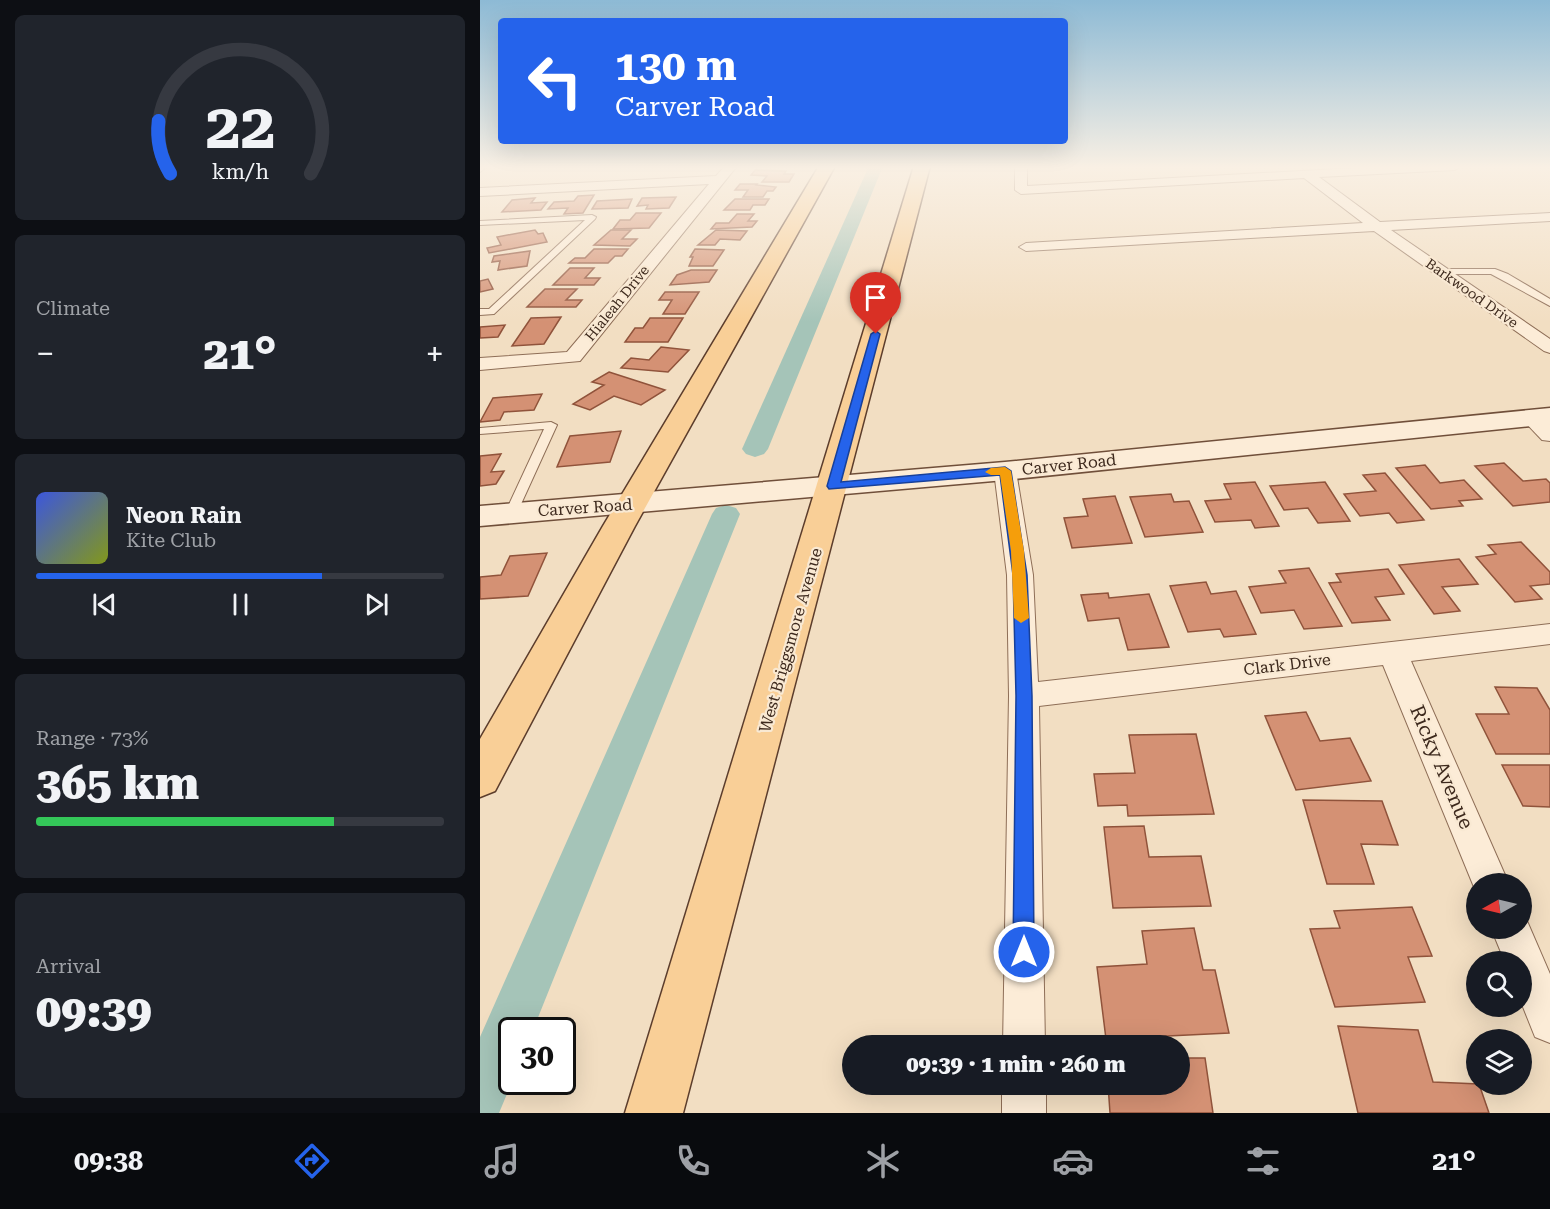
<!DOCTYPE html>
<meta charset="utf-8">
<style>
:root{--surface:#171b24;--page:#20242c;--text:#f1f3f6;--muted:#9ea1a6;--line:#363941;--accent:#2563eb}
body{margin:0;font-family:"Roboto Serif",serif;background:var(--page);color:var(--text);height:100vh;display:flex;flex-direction:column;font-size:22px;white-space:nowrap}
*{box-sizing:border-box;margin:0}
p{font-size:20px;color:var(--muted)}
.icon{flex:none;width:33px;height:33px;fill:none;stroke:currentColor;stroke-width:2;stroke-linecap:round;stroke-linejoin:round}
.map{position:relative;flex:1;overflow:hidden}
.panel{display:flex;flex-direction:column;gap:15px;padding:15px;background:#0d0f14;width:480px}
.panel>*{flex:none}
.hud{position:absolute;left:18px;top:18px;width:570px;height:126px;border-radius:6px;box-shadow:0 6px 24px #0002;background:#2563eb;color:#fff;overflow:hidden}
.needle{width:39px;rotate:262deg}
.buttons{position:absolute;left:986px;top:873px;display:grid;gap:12px}
.buttons a{display:grid;place-items:center;width:66px;height:66px;border-radius:50%;background:var(--surface);box-shadow:0 6px 24px #0002;font-size:30px}
.speed{position:absolute;left:18px;top:1017px;display:flex;gap:12px;font-size:30px;font-weight:700;text-align:center}
.speed>*{display:grid;place-content:center;width:78px;height:78px;border-radius:50%;background:var(--surface);box-shadow:0 6px 24px #0002;line-height:1}
.speed .limit{border:3px solid #111;border-radius:9px;background:#fff;color:#111}
.pin{position:absolute;display:grid;place-items:center;width:51px;height:51px;color:#fff;margin:-62px -26px;border-radius:50% 50% 50% 0;rotate:-45deg;box-shadow:0 0 6px #0007}
.pin .icon{rotate:45deg}
.me{position:absolute;width:66px;margin:-33px;rotate:0deg;stroke-linejoin:round;filter:drop-shadow(0 0 4px #0008)}
.turn{display:flex;align-items:center;gap:21px;height:126px;padding:0 18px;font-size:27px}
.turn .icon{width:78px;height:78px;stroke-width:2.5}
.turn b{display:block;font-size:42px;line-height:51px}
.big{font-size:45px;font-weight:800;line-height:1.1}
.panel .tile{flex:1;display:flex;flex-direction:column;justify-content:center;gap:9px;min-width:0;padding:0 21px;border-radius:9px;background:var(--page)}
.panel .dial{align-items:center;gap:0}
.dial svg{height:156px;overflow:visible;fill:none;stroke:var(--line);stroke-width:7;stroke-linecap:round;text-anchor:middle}
.dial text{fill:var(--text);stroke:none}
.song{display:flex;align-items:center;gap:18px}
.cover{width:72px;height:72px;border-radius:9px;background:linear-gradient(135deg,hsl(230 70% 55%),hsl(70 70% 35%))}
.played{height:6px;border-radius:3px;background:linear-gradient(90deg,var(--accent) 70%,var(--line) 70%)}
.keys{display:flex;justify-content:space-around;direction:ltr}
.heat{display:flex;justify-content:space-between;align-items:center;font-size:33px;direction:ltr}
.charge{height:9px;border-radius:4px;background:linear-gradient(90deg,#34c759 73%,var(--line) 0)}
.trip{position:absolute;left:362px;top:1035px;width:348px;height:60px;border-radius:30px;background:var(--surface);box-shadow:0 6px 24px #0002;font-weight:800;line-height:60px;text-align:center}
.tab-bar{display:flex;height:96px;justify-content:space-around;align-items:center;background:#090b0e;color:var(--muted)}
.tab-bar .icon{width:42px;height:42px}
.tab-bar .on{color:var(--accent)}
.tab-bar b{font-size:27px;color:var(--text)}
main{display:flex;flex:1;min-height:0}
.map>svg:first-child{display:block}
.lines{fill:none;stroke-linecap:round;stroke-linejoin:round}
.canal{fill:#a5c4b8;fill-rule:evenodd}
.building{fill:#d49174;stroke:#90533b;stroke-width:1.5}
.lane-casing{stroke:#8e6e57;stroke-width:2}
.street-casing{stroke:#8e6e57;stroke-width:2}
.secondary-casing{stroke:#704f3a;stroke-width:3}
.primary-casing{stroke:#5c3d2c;stroke-width:3}
.lane{fill:#fcecd7;fill-rule:evenodd}
.street{fill:#fcecd7;fill-rule:evenodd}
.secondary{fill:#fcecd7;fill-rule:evenodd}
.primary{fill:#f9cf97;fill-rule:evenodd}
.route{fill:#2563eb;stroke:#184099;stroke-width:1.5}
.slow{fill:#f59e0b}
.labels{text-anchor:middle;stroke-width:4.5;stroke-linejoin:round;paint-order:stroke}
.far-street-label{font-size:14px;fill:#3d291d;stroke:#f9e9d3}
.street-label{font-size:16px;fill:#3d291d;stroke:#f9e9d3}
.near-street-label{font-size:20px;fill:#3d291d;stroke:#f9e9d3}
</style>
<main>
<section class="panel">
<div class="tile dial"><svg viewBox="0 0 100 80">
<path d="M14 69A42 42 0 1 1 86 69"/>
<path d="M14 69A42 42 0 0 1 8 42" stroke="#2563eb"/>
<text x="50" y="56" font-size="32" font-weight="700">22</text>
<text x="50" y="72" font-size="11">km/h</text>
</svg></div>
<div class="tile"><p>Climate</p>
<div class="heat"><a>−</a><b class="big">21°</b><a>+</a></div>
</div>
<div class="tile">
<div class="song"><i class="cover"></i><div><b>Neon Rain</b><p>Kite Club</p></div></div>
<div class="played"></div>
<div class="keys"><svg class="icon" aria-label="previous" viewBox="0 0 24 24"><path d="M18 5L8 12l10 7zM5 5v14"/></svg><svg class="icon" aria-label="pause" viewBox="0 0 24 24"><path d="M8 5v14M16 5v14"/></svg><svg class="icon" aria-label="next" viewBox="0 0 24 24"><path d="M6 5l10 7-10 7zM19 5v14"/></svg></div>
</div>
<div class="tile"><p>Range · 73%</p><b class="big">365 km</b><div class="charge"></div></div>
<div class="tile"><p>Arrival</p><b class="big">09:39</b></div>
</section>
<div class="map">
<svg width="1070" height="1113" viewBox="0 0 1070 1113">
<rect width="100%" height="100%" fill="#f2dec2"/>
<g class="lines">
<g class="canal">
<polygon points="389,166 403,166 288,449 284,454 275,457 266,454 262,449"/>
<polygon points="246,505 256,508 260,514 53,1030 32,1030 32,1082 19,1113 0,1113 0,1037 232,514 236,508"/>
</g>
</g>
<g class="building">
<polygon points="275,170 306,171 304,174 314,174 309,182 282,182 287,176 271,175"/>
<polygon points="260,184 277,184 276,185 296,187 293,191 287,191 283,197 263,197 268,190 255,190"/>
<polygon points="114,195 103,213 84,214 88,208 68,209 74,202 94,201 98,196"/>
<polygon points="196,197 189,208 166,209 168,205 157,206 162,198"/>
<polygon points="55,198 51,203 67,202 61,210 22,212 32,200"/>
<polygon points="152,199 148,208 112,209 117,201"/>
<polygon points="255,199 289,199 285,205 273,205 270,210 244,210"/>
<polygon points="156,213 181,213 169,228 133,229 140,220 150,220"/>
<polygon points="257,214 274,214 268,221 277,221 272,227 231,229 236,223 249,223"/>
<polygon points="55,230 58,234 63,233 67,242 9,253 7,248 21,245 17,237"/>
<polygon points="131,230 151,230 142,239 157,239 150,246 114,245"/>
<polygon points="236,230 267,231 260,240 240,239 235,245 218,245"/>
<polygon points="114,249 148,249 142,256 135,256 128,263 89,263 95,258 105,258"/>
<polygon points="215,249 244,250 233,266 209,266 213,257 210,257"/>
<polygon points="50,251 47,266 18,270 20,261 12,262 14,256"/>
<polygon points="90,268 114,268 105,278 120,278 114,285 73,285"/>
<polygon points="211,270 237,270 229,282 190,285 197,275"/>
<polygon points="8,279 13,289 0,292 0,281"/>
<polygon points="65,289 97,289 86,300 102,300 96,307 47,307"/>
<polygon points="185,292 219,292 205,314 183,314 192,300 179,300"/>
<polygon points="81,317 64,344 32,346 51,318"/>
<polygon points="170,318 203,318 188,342 145,342 155,328 163,328"/>
<polygon points="25,325 18,337 0,338 0,327"/>
<polygon points="181,347 209,350 188,372 141,368 151,358 169,360"/>
<polygon points="129,372 185,390 161,405 134,396 110,410 93,404 124,385 112,382"/>
<polygon points="62,394 54,410 24,412 20,420 0,422 13,398"/>
<polygon points="141,431 130,462 77,467 90,436"/>
<polygon points="21,454 11,472 24,471 16,484 0,486 0,456"/>
<polygon points="1024,463 1043,481 1066,479 1070,483 1070,502 1033,506 995,466"/>
<polygon points="945,465 960,483 984,480 1002,499 979,501 983,506 951,509 916,468"/>
<polygon points="905,473 944,520 917,523 909,513 880,516 864,494 896,491 883,475"/>
<polygon points="775,482 799,526 775,528 771,520 735,522 725,501 751,499 744,484"/>
<polygon points="845,482 870,521 838,523 828,508 804,510 790,486"/>
<polygon points="691,494 694,502 709,501 723,532 665,537 650,497"/>
<polygon points="635,496 652,543 592,548 584,518 608,516 603,499"/>
<polygon points="1041,542 1070,572 1070,584 1050,586 1062,599 1035,602 996,557 1016,554 1008,545"/>
<polygon points="67,553 48,596 0,599 0,577 21,575 30,556"/>
<polygon points="979,559 998,584 962,587 980,611 954,614 919,565"/>
<polygon points="829,568 862,626 824,629 814,610 781,613 769,587 806,583 799,571"/>
<polygon points="908,569 924,594 895,597 910,620 872,623 849,583 861,582 856,574"/>
<polygon points="726,582 731,594 756,591 776,634 744,637 740,629 708,632 690,586"/>
<polygon points="628,593 629,598 669,594 689,647 648,650 639,618 608,621 601,595"/>
<polygon points="1015,687 1057,688 1070,710 1070,754 1016,754 996,714 1029,714"/>
<polygon points="826,712 840,741 870,738 891,781 816,790 785,716"/>
<polygon points="716,734 734,814 648,816 647,805 618,806 614,774 655,773 649,735"/>
<polygon points="1022,765 1070,765 1070,807 1043,806"/>
<polygon points="823,800 902,801 918,845 881,844 894,884 847,884"/>
<polygon points="664,826 669,857 721,856 731,906 633,908 624,827"/>
<polygon points="932,907 952,956 928,957 945,1002 855,1007 830,929 860,928 854,911"/>
<polygon points="714,928 723,970 735,970 749,1033 626,1039 617,967 667,964 662,931"/>
<polygon points="858,1026 938,1030 953,1082 999,1084 1009,1113 878,1113"/>
<polygon points="699,1058 725,1058 733,1113 630,1113 628,1084 699,1084"/>
</g>
<g class="lines">
<g class="lane-casing">
<g id="lane">
<polygon points="112,215 116,217 115,219 14,314 0,315 0,309 9,309 105,220 0,225 0,221"/>
<polygon points="961,269 1015,269 1028,274 1070,299 1070,306 1011,274 958,274 958,270"/>
<polygon points="71,422 77,425 37,513 31,517 27,516 25,513 64,429 0,434 0,428"/>
</g>
</g>
<g class="street-casing">
<g id="street">
<polygon points="0,166 8,166 0,172"/>
<polygon points="245,166 257,166 100,361 0,370 0,358 87,352 229,184 0,196 0,188 236,176"/>
<polygon points="535,166 547,166 547,186 911,166 981,166 975,170 839,177 900,222 1070,213 1070,221 911,230 1070,339 1070,353 1064,351 894,231 546,251 539,247 546,243 883,223 824,178 541,194 535,190"/>
<polygon points="1051,412 1058,414 1070,424 1070,441 1062,440 1041,418 1044,414"/>
<polygon points="525,464 533,466 536,471 553,575 558,682 1070,624 1070,644 931,661 1029,884 996,884 996,892 903,665 559,706 565,1046 523,1046 529,696 527,575 514,471 517,466"/>
<polygon points="1041,913 1044,914 1070,974 1070,1043 1055,1037 1041,1002 1041,962 1025,962 1011,928 1041,928"/>
<rect x="522" y="1084" width="44" height="29"/>
</g>
</g>
<g class="secondary-casing">
<polygon id="secondary" points="1070,408 1070,424 525,480 0,526 0,506 525,462"/>
</g>
<g class="primary-casing">
<g id="primary">
<polygon points="339,166 355,166 155,526 15,791 0,797 0,739 123,526"/>
<polygon points="434,166 450,166 203,1113 145,1113"/>
</g>
</g>
<use href="#lane" class="lane"/>
<use href="#street" class="street"/>
<use href="#secondary" class="secondary"/>
<use href="#primary" class="primary"/>
</g>
<linearGradient id="sky" x2="0" y2="1"><stop stop-color="#8dbad5"/><stop offset="0.52" stop-color="#f9f0e4"/><stop offset="1" stop-color="#f9f0e4" stop-opacity="0"/></linearGradient>
<rect width="1070" height="322" fill="url(#sky)"/>
<polygon class="route" points="396,331 400,334 361,482 525,467 531,471 547,575 552,696 554,952 551,960 544,963 536,960 533,952 536,696 533,575 520,475 349,489 347,486 391,334"/>
<polygon class="slow" points="525,467 531,471 544,551 549,618 541,623 534,618 531,551 520,475 511,475 505,472 511,468"/>
<g class="labels">
<g class="far-street-label">
<text transform="translate(992 293) rotate(35)" y="5">Barkwood Drive</text>
<text transform="translate(137 303) rotate(-51)" y="5">Hialeah Drive</text>
</g>
<g class="street-label">
<text transform="translate(589 464) rotate(-6)" y="6">Carver Road</text>
<text transform="translate(105 507) rotate(-4)" y="6">Carver Road</text>
<text transform="translate(310 640) rotate(-74)" y="6">West Briggsmore Avenue</text>
<text transform="translate(807 664) rotate(-7)" y="6">Clark Drive</text>
</g>
<g class="near-street-label">
<text transform="translate(962 767) rotate(67)" y="7">Ricky Avenue</text>
</g>
</g>
</svg>
<div class="buttons">
<a><svg class="needle" viewBox="-14 -14 28 28"><path d="M0-13l5 13h-10z" fill="#e53935"/><path d="M0 13l5-13h-10z" fill="#9ea1a6"/></svg></a>
<a><svg class="icon" aria-label="search" viewBox="0 0 24 24"><circle cx="10" cy="10" r="6"/><path d="M15 15l6 6"/></svg></a>
<a><svg class="icon" aria-label="layers" viewBox="0 0 24 24"><path d="M12 4l9 5-9 5-9-5zM3 14l9 5 9-5"/></svg></a>
</div>
<div class="speed"><div class="limit">30</div></div>
<div class="pin" style="left:396px;top:334px;background:#d93025"><svg class="icon" aria-label="arrive" viewBox="0 0 24 24"><path d="M6 21V4h12l-3 4 3 4H6"/></svg></div>
<svg class="me" style="left:544px;top:952px" viewBox="-20 -20 40 40"><circle r="17" fill="#2563eb" stroke="#fff" stroke-width="3"/><path d="M0-11L8 9 0 5-8 9z" fill="#fff"/></svg>
<div class="trip">09:39 · 1 min · 260 m</div>
<div class="hud">
<div class="turn"><svg class="icon" aria-label="left" viewBox="0 0 24 24"><path d="M17 20v-9H6M10 6l-5 5 5 5"/></svg><div><b>130 m</b>Carver Road</div></div>
</div>
</div>
</main>
<nav class="tab-bar">
<b>09:38</b>
<svg class="icon on" aria-label="directions" viewBox="0 0 24 24"><path d="M12 3l9 9-9 9-9-9zM9 14v-3h6M13 9l2 2-2 2"/></svg>
<svg class="icon" aria-label="music" viewBox="0 0 24 24"><path d="M9 18V5l10-2v13"/><circle cx="6" cy="18" r="3"/><circle cx="16" cy="16" r="3"/></svg>
<svg class="icon" aria-label="phone" viewBox="0 0 24 24"><path d="M5 4h4l2 5-3 2q2 4 5 5l2-3 5 2v4C11 20 4 13 5 4z"/></svg>
<svg class="icon" aria-label="climate" viewBox="0 0 24 24"><path d="M12 3v18M4 7l16 10M4 17L20 7"/></svg>
<svg class="icon" aria-label="car" viewBox="0 0 24 24"><path d="M5 17H2v-5l4-1 3-4h7l3 4 3 1v5h-3M9 17h6M6 11h13"/><circle cx="7" cy="17" r="2"/><circle cx="17" cy="17" r="2"/></svg>
<svg class="icon" aria-label="filters" viewBox="0 0 24 24"><path d="M4 7h16M4 17h16"/><circle cx="9" cy="7" r="2"/><circle cx="15" cy="17" r="2"/></svg>
<b>21°</b>
</nav>
